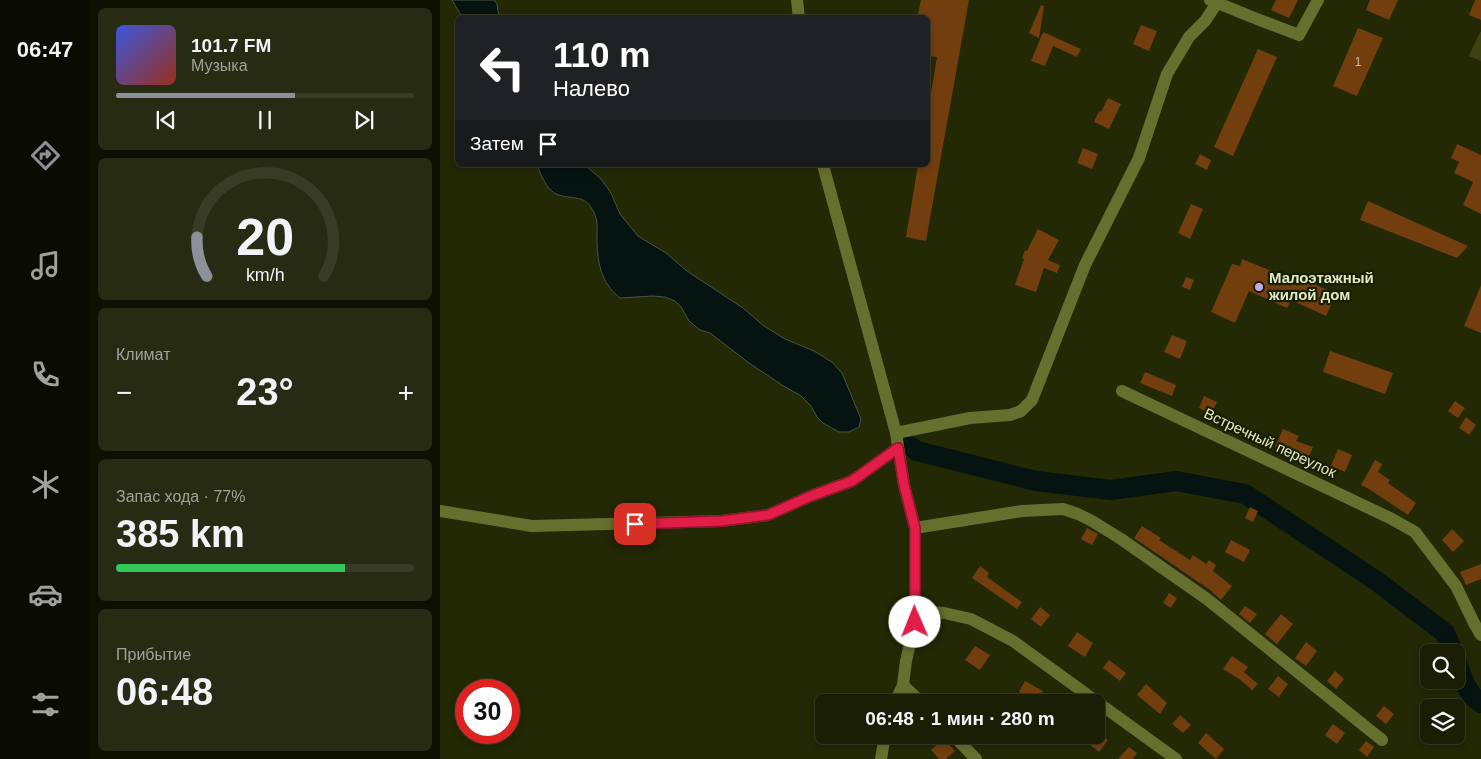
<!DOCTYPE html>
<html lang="ru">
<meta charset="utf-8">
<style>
:root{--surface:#1a1e04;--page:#272b13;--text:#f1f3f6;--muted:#9fa29a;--line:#383c26;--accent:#8c9099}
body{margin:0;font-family:Arial,sans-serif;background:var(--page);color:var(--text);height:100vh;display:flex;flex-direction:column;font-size:19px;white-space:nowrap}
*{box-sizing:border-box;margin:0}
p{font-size:16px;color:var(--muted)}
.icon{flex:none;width:28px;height:28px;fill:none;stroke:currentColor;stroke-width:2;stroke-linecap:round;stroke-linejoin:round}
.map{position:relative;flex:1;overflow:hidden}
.drawer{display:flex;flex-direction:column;gap:8px;padding:8px;background:#0e1002;width:350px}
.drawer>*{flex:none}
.top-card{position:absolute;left:15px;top:15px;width:475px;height:152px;border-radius:8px;box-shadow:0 2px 8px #0003,0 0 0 1px var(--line);background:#202124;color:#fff;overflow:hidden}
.controls{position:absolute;left:980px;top:644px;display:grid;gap:10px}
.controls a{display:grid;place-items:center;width:45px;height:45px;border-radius:8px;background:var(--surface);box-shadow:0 2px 8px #0003,0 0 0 1px var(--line);font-size:25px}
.speed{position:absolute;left:15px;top:679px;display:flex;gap:10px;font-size:25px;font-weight:700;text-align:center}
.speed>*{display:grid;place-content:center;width:65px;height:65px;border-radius:50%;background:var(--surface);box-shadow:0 2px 8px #0003,0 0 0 1px var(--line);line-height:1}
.speed .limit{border:8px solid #d22;background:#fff;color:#111}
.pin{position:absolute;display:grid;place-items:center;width:42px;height:42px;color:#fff;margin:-21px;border-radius:10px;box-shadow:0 2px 8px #0006}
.me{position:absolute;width:55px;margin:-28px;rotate:359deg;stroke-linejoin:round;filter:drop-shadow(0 0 4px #0008)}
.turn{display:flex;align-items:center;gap:18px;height:105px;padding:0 15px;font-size:22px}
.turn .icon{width:65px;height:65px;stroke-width:2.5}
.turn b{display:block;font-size:35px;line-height:42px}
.then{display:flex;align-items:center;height:48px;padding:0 15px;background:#0003;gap:10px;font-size:19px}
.big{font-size:38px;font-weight:600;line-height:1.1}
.drawer .tile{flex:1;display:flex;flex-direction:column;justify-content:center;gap:8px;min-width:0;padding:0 18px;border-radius:8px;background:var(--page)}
.drawer .dial{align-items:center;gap:0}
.dial svg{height:130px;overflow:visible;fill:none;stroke:var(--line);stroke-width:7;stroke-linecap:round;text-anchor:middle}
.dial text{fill:var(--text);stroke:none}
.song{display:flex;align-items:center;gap:15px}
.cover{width:60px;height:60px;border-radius:8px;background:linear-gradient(135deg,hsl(230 70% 55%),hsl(10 70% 35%))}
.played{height:5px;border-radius:2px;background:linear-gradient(90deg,var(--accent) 60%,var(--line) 60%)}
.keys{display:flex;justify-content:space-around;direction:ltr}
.heat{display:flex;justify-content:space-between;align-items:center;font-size:28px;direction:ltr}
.charge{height:8px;border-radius:4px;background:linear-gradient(90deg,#34c759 77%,var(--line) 0)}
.trip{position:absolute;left:375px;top:694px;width:290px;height:50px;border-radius:8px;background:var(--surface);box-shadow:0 2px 8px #0003,0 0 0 1px var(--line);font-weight:600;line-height:50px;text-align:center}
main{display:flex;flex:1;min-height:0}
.tabs{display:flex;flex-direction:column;width:90px;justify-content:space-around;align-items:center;background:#0a0c02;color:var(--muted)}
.tabs .icon{width:35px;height:35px}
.tabs .selected{color:var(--accent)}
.tabs b{font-size:22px;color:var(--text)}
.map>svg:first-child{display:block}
.green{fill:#3c430e}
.water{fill:#051410;stroke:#475447}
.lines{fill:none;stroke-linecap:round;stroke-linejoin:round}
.river{stroke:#051410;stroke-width:20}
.building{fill:#723e0e}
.street{stroke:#66702e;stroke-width:12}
.route-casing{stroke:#92132f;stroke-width:12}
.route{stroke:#e11d48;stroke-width:9}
.poi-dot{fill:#bea9f4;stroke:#1a1e00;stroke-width:2}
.labels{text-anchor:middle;stroke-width:4.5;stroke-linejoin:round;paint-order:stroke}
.number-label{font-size:12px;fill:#c5be99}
.poi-label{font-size:15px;font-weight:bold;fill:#e1e8c7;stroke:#1a1e00;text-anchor:start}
.street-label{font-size:15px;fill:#e1e8c7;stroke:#1a1e00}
</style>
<main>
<nav class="tabs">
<b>06:47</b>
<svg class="icon selected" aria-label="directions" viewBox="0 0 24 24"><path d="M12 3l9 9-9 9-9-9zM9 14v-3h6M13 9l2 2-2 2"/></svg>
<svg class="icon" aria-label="music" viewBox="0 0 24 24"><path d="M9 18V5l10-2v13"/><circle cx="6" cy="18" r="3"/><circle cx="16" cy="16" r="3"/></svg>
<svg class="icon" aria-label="phone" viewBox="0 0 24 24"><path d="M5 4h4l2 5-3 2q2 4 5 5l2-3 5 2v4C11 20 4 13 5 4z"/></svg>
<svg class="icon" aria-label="climate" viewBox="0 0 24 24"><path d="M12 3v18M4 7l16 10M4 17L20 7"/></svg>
<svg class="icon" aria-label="car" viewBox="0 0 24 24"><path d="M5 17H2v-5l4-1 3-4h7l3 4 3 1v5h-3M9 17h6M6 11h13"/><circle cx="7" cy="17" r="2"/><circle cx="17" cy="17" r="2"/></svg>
<svg class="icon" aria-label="filters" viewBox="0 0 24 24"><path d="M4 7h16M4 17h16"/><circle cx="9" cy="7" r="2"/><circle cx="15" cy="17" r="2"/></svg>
</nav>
<section class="drawer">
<div class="tile">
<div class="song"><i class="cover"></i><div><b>101.7 FM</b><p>Музыка</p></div></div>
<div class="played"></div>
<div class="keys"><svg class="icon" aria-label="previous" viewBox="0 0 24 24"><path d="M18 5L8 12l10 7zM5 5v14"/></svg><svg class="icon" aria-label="pause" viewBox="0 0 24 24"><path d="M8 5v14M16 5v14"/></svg><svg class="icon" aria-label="next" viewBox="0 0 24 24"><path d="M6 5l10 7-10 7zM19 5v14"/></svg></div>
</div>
<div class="tile dial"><svg viewBox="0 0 100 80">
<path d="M14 69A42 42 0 1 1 86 69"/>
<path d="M14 69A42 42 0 0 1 8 45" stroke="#8c9099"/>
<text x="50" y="56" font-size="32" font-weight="700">20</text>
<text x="50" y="72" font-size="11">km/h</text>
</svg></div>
<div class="tile"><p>Климат</p>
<div class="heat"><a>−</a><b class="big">23°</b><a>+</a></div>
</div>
<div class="tile"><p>Запас хода · 77%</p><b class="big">385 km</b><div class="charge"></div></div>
<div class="tile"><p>Прибытие</p><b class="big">06:48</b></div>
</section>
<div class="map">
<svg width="1041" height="759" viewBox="0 0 1041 759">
<rect width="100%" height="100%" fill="#232805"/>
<polygon class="green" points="1040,32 1041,32 1041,61 1029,56"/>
<g class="water">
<polygon points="12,0 54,0 57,4 59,17 22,17"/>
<path d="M97,165h48l16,14 10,14 9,21 18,22 28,17 21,18 56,37 21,18 21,13 29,12 18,11 10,11 19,46 -2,8 -10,5h-10l-16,-9 -6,-6 -6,-11 -10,-10 -19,-11 -33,-22 -39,-30 -10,-3 -11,-9 -8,-14 -6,-6 -10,-4 -12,-1 -33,2c-20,-16 -23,-37 -23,-62 0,-8 1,-16 -3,-23 -8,-19 -19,-13 -35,-18 -12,-3 -18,-20 -22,-30z"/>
</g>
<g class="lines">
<g class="river">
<polyline points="470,446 477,451 596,481 671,490 736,481 805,494 938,582 1005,633 1013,652"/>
<path d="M1016,661c6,14 11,34 25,42"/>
</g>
</g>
<g class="building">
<polygon points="481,0 529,0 486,241 466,237 478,165 488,165 488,110 497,57 488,56 488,18 477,18"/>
<polygon points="836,0 858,0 849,18 831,10"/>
<polygon points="930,0 958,0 949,20 926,10"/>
<polygon points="1035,0 1041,0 1041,20 1029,15"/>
<polygon points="601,5 604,6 599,38 589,33"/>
<polygon points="701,25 717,31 709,51 693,44"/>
<polygon points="918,28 943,38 917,96 893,86"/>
<polygon points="603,32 641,49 637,57 613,46 605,66 591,61"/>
<polygon points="818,49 837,57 793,156 774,147"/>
<polygon points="668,98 681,104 669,129 654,122 659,111 661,112"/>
<polygon points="1017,144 1041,155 1041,214 1023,205 1033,182 1014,173 1019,162 1011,158"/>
<polygon points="643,148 658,154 652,169 637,163"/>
<polygon points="760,154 771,160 767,170 755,164"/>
<polygon points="928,201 1028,246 1017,258 920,220"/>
<polygon points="751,204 763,209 750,239 738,233"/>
<polygon points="598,229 619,240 608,260 620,265 617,273 604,268 596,292 575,285 584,259 582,258 585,250 587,251"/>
<polygon points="802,259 858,282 861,278 896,294 886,316 851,300 847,308 809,291 795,323 771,312 792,264 800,266"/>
<polygon points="746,277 754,280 750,290 742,287"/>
<polygon points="1041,285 1041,333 1024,326"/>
<polygon points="732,335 747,341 740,359 724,352"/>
<polygon points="890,351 953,373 945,394 883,372"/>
<polygon points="705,372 736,385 732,396 700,383"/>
<polygon points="764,396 777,402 771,414 759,408"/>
<polygon points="1015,401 1025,408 1018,418 1008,411"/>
<polygon points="1026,417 1036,425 1029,435 1019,428"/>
<polygon points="843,429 859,436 856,441 873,447 868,459 851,453 850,454 835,447"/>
<polygon points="898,449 912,455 905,472 891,466"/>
<polygon points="935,460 942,464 938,472 950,480 948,483 976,503 968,515 929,489 921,485"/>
<polygon points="810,507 818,511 813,522 805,518"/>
<polygon points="702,526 721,538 719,540 750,560 753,555 766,564 769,560 776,565 773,571 792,586 781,600 770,590 694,538"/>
<polygon points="647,528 658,534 652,545 641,539"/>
<polygon points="1012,529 1024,541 1013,552 1002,540"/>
<polygon points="791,540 810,550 804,562 785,552"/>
<polygon points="1041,564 1041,579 1026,585 1020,572"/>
<polygon points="540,566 549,573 547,577 582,602 577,609 532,578"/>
<polygon points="729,593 737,598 731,608 723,603"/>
<polygon points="805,606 817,614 810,623 799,614"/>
<polygon points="600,607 610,615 601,627 591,619"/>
<polygon points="841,614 853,624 837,644 825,634"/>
<polygon points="637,632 653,643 645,657 628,646"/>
<polygon points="866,642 877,651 866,666 855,658"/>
<polygon points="535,646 550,655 540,670 525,660"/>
<polygon points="792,656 808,667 804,672 818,684 812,690 799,679 783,669"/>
<polygon points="669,660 686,673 680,681 663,668"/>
<polygon points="895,671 904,679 896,689 887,681"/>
<polygon points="838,676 848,684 839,697 828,689"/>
<polygon points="585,681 603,691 596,702 581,702 585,696 579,692"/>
<polygon points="706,684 727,703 720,714 697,695"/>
<polygon points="944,706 954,714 946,724 936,716"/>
<polygon points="740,715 751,725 743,733 732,724"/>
<polygon points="893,724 905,733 897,744 885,735"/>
<polygon points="766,733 784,749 776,759 758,743"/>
<polygon points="638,735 661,735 668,740 659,752"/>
<polygon points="504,739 515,751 506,759 499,759 491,750"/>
<polygon points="926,741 934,747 927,757 919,750"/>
<polygon points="689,747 697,753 693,759 678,759"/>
</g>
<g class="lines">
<g class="street">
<polyline points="357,0 359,18"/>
<polyline points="770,0 817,19 859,35 878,0"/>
<polyline points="383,165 456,433 464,485 475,528 475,622 466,661 463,685 455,702"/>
<polyline points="682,391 950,518 975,532 1016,586 1034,623 1041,635"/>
<polyline points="456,433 530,418 570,415 581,411 592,400 645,265 699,158 727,74 749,37 765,21 777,3"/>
<polyline points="0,511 92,526 282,521 328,515 371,496 412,481 458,448"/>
<polyline points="475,528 582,511 623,509 638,514 652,521 681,539 767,599 942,740"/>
<polyline points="474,611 504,613 531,619 573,641 736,759"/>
<polyline points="463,685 481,702"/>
<polyline points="513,735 536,759"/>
<polyline points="441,759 445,735"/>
</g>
</g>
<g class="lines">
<g class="route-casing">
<polyline id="route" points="195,524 282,521 328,515 371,496 412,481 458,448 464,485 475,528 475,622"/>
</g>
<use href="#route" class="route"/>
</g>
<circle class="poi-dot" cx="819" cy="287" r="5"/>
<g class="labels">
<g class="number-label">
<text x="918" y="66">1</text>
</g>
<g class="poi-label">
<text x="829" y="283">Малоэтажный<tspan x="829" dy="17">жилой дом</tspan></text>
</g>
<g class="street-label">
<text transform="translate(830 443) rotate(25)" y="5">Встречный переулок</text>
</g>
</g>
</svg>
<div class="controls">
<a><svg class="icon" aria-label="search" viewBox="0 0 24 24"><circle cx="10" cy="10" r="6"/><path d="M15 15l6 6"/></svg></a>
<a><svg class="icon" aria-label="layers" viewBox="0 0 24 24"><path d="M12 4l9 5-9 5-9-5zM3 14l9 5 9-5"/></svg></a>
</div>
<div class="speed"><div class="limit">30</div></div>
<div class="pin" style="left:195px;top:524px;background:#d93025"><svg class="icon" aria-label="arrive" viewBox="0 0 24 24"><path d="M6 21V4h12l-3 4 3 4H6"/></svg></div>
<svg class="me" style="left:475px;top:622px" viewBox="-20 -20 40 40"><circle r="19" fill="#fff"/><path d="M0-13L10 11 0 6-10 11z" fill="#e11d48"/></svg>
<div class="trip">06:48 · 1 мин · 280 m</div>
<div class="top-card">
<div class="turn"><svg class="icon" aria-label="left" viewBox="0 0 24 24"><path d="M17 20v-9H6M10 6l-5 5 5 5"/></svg><div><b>110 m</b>Налево</div></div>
<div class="then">Затем<svg class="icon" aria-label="arrive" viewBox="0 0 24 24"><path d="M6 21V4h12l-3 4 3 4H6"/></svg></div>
</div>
</div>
</main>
